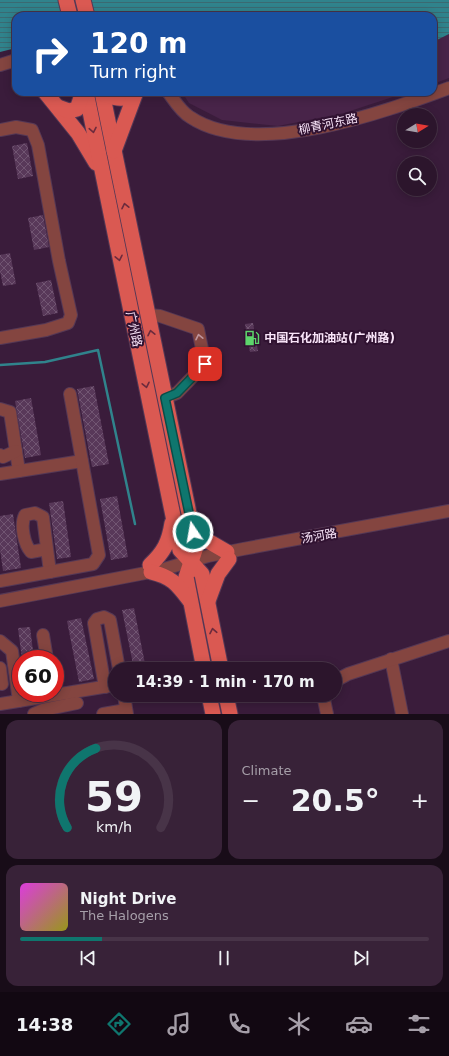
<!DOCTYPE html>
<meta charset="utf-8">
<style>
:root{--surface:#2c152c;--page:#382238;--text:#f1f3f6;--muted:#a69fa9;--line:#483448;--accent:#0f766e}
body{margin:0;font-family:"DejaVu Sans","Noto Sans SC",sans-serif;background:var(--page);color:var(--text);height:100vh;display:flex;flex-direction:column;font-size:15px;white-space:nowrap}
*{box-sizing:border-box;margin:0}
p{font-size:13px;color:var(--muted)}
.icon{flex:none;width:22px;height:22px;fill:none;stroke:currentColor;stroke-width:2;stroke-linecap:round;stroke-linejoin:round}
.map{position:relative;height:714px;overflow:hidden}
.drawer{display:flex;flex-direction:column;gap:6px;padding:6px;background:#180c18;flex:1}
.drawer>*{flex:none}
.hud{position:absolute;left:12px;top:12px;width:425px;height:84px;border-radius:12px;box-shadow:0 2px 10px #0003,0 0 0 1px var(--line);background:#1a4fa0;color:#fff;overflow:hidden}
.needle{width:26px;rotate:79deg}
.tools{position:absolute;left:397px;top:108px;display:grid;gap:8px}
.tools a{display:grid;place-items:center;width:40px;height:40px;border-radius:50%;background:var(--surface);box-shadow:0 2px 10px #0003,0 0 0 1px var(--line);font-size:20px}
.speed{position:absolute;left:12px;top:650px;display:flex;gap:8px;font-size:20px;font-weight:700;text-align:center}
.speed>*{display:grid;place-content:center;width:52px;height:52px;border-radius:50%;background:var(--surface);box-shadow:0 2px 10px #0003,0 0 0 1px var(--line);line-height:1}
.speed .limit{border:6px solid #d22;background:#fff;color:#111}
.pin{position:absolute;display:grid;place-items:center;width:34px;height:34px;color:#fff;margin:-17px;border-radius:8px;box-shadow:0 2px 6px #0006}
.me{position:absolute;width:44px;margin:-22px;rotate:348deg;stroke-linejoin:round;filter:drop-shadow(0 0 3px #0008)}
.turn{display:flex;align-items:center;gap:14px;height:84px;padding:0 12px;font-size:18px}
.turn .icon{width:52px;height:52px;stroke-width:2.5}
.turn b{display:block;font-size:28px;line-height:34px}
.big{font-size:30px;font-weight:700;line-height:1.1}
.drawer .widget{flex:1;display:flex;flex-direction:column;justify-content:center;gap:6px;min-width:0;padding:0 14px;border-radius:12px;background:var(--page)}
.drawer .dial{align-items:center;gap:0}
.dial svg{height:104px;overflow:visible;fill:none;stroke:var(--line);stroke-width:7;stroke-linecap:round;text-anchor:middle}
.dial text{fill:var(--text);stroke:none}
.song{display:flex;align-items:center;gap:12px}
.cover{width:48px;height:48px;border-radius:6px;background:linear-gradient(135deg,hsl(300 70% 55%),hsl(60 70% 35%))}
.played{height:4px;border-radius:2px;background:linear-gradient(90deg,var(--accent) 20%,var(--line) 20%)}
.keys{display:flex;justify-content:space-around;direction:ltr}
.heat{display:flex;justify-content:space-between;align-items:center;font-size:22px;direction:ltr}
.drawer .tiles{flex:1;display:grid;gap:6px;grid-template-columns:1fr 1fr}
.widget:last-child{grid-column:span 2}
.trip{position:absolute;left:108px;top:662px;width:234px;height:40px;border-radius:20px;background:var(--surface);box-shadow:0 2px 10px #0003,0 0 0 1px var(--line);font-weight:700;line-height:40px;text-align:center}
.menu{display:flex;height:64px;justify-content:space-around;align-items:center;background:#120812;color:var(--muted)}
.menu .icon{width:28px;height:28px}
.menu .on{color:var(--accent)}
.menu b{font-size:18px;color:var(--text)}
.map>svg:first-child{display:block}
.built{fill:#482449}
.water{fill:url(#water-rules)}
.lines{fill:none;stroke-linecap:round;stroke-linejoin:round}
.stream{stroke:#30838c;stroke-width:2.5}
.building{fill:url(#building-cross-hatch)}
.minor-casing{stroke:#553855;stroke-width:14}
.major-casing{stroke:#553855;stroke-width:17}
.minor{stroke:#844540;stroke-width:12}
.major{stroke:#da5952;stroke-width:15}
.oneway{stroke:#6c2b3d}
.oneway2{stroke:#be949c}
.route-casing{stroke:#0a4d48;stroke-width:10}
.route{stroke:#0f766e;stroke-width:7}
.labels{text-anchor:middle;stroke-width:4;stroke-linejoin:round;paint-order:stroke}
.street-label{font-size:12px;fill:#f8e4f8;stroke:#301231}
.poi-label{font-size:12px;font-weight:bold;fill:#f8e4f8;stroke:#301231;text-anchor:start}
</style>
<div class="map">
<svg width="449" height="714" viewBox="0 0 449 714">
<defs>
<pattern id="water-rules" width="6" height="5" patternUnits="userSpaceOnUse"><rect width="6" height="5" fill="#30838c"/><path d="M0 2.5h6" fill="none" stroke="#3a6a72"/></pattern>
<pattern id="building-cross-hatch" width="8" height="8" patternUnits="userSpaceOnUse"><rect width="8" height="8" fill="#583859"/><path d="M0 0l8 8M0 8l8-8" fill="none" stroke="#715572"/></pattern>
</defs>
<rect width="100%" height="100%" fill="#3a1c3b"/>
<g class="built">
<polygon points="449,34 449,78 433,84 433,42"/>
<polygon points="182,92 408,92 344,113 278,126 222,120 189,103"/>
</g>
<polygon class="water" points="0,0 449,0 449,34 433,42 433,16 16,16 16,48 0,52"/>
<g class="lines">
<polyline class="stream" points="0,365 45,362 98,350 135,524"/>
</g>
<g class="building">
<polygon points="27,143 33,176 18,179 12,146"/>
<polygon points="43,215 49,247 34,250 28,218"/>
<polygon points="10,253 16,284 3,286 0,271 0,255"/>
<polygon points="51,280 58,313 43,316 36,283"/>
<polygon points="253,323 258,351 250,352 245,324"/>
<polygon points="94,386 109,464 92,467 77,389"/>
<polygon points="31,398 41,455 25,458 15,401"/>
<polygon points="117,496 128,557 111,560 100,499"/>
<polygon points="63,501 71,557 57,559 49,503"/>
<polygon points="13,514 21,568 3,571 0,549 0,516"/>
<polygon points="134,608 146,669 134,669 122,610"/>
<polygon points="81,618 94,679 79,682 67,621"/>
<polygon points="30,627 34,659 22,659 18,628"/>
</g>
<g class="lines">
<g class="minor-casing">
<g id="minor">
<polyline points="0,65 16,60"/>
<path d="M168,92c6,8 13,20 22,25 64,43 194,-5 259,-29"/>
<polyline points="0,130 16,127 32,130 38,145 59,261 71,315 68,323 46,330 0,338"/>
<polyline points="148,315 160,316 198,329 205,364 177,393 165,398"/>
<polyline points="0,409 10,412 19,471"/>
<polyline points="0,455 3,457 16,451"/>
<polyline points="0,474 82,461"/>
<path d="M47,549l-16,3c-7,-8 -11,-27 -6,-37l10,-2 8,4 7,55"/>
<polyline points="0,581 93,564 99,555 70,394"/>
<polyline points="0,601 161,570 208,556 243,549 449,511"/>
<polyline points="43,635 47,659"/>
<polyline points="0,641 12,651 19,701"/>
<polyline points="391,659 402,714"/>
<polyline points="0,668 2,684"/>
<polyline points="335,681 348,674 449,641"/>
<polyline points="105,687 94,623 97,619 104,617 110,620 119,669"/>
<polyline points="124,695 127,714"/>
<polyline points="323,695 327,714"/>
<polyline points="0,704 115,685"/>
<polyline points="34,714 43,710 77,703"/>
<polyline points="103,714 126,710"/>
</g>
</g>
<g class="major-casing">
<g id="major">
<polyline points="66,0 70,16"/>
<polyline points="83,0 87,16"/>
<polyline points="45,92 78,133 96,163"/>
<polyline points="86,92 180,550 202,574 221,669"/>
<polyline points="102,92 196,547 186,577 204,669"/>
<path d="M103,94c12,4 23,8 33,-2"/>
<polyline points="58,107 69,111 77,109 83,92"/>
<polyline points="114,151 136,92"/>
<polyline points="192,522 208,541 227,552"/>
<path d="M150,565c14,-13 19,-23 22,-42"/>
<path d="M151,572c21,5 26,12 39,29"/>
<polyline points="208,601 218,574 229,559"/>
<polyline points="209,695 213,714"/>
<polyline points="226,695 230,714"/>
</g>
</g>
<use href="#minor" class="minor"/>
<use href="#major" class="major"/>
</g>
<defs><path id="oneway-chevron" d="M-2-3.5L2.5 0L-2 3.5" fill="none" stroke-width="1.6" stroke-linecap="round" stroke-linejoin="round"/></defs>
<g class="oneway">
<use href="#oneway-chevron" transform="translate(93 130) rotate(79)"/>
<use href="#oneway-chevron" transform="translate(125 206) rotate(-102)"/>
<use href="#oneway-chevron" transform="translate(119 258) rotate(78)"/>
<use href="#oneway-chevron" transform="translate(151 333) rotate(-102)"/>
<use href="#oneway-chevron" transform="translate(146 385) rotate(78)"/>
<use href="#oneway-chevron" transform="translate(213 631) rotate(-101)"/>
</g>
<use class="oneway2" href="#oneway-chevron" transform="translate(199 337) rotate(-102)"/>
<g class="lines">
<g class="route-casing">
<polyline id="route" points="193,532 165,398 177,393 205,364"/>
</g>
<use href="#route" class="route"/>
</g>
<defs>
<g id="fuel-bare" transform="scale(1.2)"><path d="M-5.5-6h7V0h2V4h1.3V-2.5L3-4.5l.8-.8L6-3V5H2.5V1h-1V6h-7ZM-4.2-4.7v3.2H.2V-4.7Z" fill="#5dd56c" stroke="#301231" stroke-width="2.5" paint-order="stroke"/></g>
</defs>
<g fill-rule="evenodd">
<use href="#fuel-bare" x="252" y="338"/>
</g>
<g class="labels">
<g class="street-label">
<text transform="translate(328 124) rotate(-12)" y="4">柳青河东路</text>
<text transform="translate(134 329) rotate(78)" y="4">广州路</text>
<text transform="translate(319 536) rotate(-10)" y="4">汤河路</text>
</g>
<g class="poi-label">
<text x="264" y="342">中国石化加油站(广州路)</text>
</g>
</g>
</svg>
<div class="tools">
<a><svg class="needle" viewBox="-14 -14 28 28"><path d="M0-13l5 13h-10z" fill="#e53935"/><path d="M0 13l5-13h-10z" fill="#a69fa9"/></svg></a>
<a><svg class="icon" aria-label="search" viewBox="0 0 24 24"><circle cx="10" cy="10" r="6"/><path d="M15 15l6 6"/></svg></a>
</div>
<div class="speed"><div class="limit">60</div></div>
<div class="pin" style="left:205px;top:364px;background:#d93025"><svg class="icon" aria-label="arrive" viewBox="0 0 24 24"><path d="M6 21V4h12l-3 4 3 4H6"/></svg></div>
<svg class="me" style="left:193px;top:532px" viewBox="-20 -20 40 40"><circle r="17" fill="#0f766e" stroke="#fff" stroke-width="3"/><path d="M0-11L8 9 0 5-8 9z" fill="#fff"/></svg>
<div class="trip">14:39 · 1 min · 170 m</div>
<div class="hud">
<div class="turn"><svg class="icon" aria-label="right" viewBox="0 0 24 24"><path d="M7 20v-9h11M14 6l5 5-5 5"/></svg><div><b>120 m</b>Turn right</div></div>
</div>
</div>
<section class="drawer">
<div class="tiles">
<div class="widget dial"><svg viewBox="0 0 100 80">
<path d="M14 69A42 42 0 1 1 86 69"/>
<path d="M14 69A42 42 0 0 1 36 8" stroke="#0f766e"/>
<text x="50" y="56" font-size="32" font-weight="700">59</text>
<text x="50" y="72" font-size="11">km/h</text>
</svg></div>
<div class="widget"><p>Climate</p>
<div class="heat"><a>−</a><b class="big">20.5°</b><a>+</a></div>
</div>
<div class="widget">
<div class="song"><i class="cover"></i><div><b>Night Drive</b><p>The Halogens</p></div></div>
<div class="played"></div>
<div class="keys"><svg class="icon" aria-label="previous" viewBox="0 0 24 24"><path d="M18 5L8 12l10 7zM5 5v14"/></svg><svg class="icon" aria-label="pause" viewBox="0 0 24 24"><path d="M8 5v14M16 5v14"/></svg><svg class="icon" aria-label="next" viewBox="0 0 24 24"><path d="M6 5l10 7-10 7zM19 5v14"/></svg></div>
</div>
</div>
</section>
<nav class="menu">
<b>14:38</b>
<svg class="icon on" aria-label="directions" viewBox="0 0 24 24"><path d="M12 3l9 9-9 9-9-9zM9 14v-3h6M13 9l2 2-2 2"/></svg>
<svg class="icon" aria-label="music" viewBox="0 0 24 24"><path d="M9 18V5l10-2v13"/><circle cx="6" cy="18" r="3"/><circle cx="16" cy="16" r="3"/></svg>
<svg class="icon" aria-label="phone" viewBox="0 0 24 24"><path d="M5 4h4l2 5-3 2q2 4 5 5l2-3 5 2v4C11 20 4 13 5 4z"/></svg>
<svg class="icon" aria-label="climate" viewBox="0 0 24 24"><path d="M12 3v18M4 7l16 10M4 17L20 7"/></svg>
<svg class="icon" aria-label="car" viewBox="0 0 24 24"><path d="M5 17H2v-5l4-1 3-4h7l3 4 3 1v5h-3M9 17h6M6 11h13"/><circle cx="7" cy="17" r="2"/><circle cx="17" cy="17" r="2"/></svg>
<svg class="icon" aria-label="filters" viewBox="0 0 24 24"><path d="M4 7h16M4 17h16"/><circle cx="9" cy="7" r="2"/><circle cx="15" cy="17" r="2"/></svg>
</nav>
